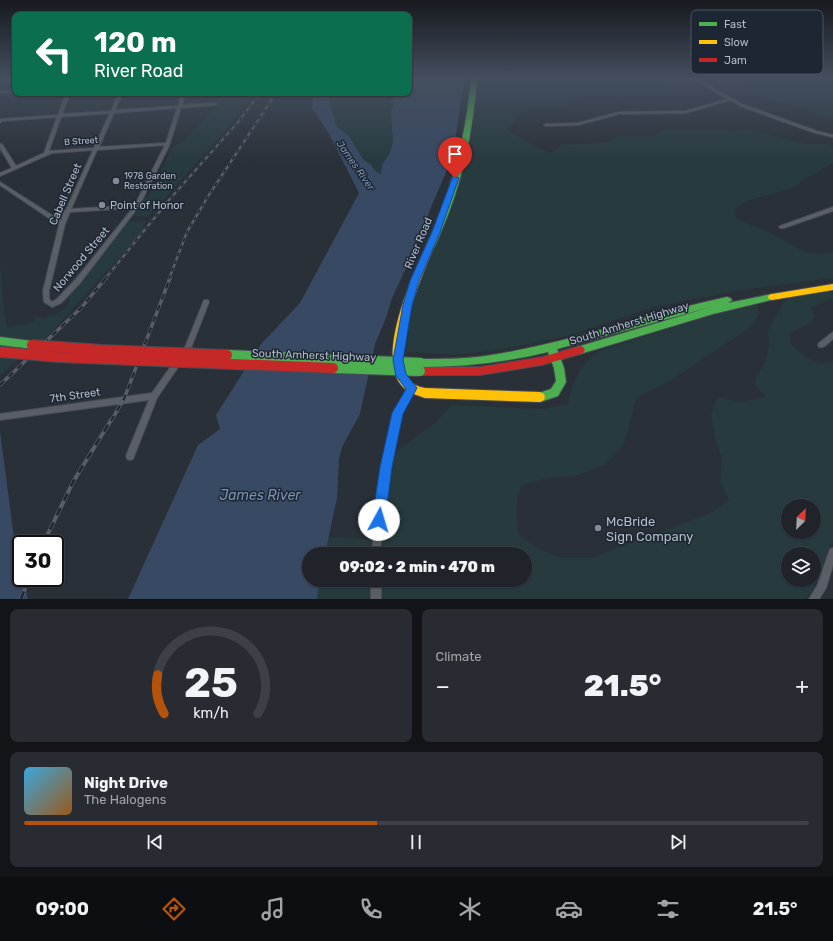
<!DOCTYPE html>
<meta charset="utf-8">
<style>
:root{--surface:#20242a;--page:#282c32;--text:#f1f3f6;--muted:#a2a4a8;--line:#3d4147;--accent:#b45309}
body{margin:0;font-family:Rubik,sans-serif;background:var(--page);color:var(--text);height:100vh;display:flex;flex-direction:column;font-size:15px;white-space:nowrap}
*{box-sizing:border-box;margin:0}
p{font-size:13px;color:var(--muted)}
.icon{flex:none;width:22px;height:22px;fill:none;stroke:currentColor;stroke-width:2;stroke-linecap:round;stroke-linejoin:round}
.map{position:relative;height:599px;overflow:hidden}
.drawer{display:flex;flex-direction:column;gap:10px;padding:10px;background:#121417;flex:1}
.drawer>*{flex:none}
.guide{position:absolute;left:12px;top:12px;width:400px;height:84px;border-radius:8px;box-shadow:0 1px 3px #0004,0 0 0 1px var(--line);background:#0b6e4f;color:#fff;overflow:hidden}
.needle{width:26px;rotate:24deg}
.buttons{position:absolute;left:781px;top:499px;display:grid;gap:8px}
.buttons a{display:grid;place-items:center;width:40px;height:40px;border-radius:50%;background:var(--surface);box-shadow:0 1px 3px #0004,0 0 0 1px var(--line);font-size:20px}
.speed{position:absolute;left:12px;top:535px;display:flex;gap:8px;font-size:20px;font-weight:700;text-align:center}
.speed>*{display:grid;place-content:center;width:52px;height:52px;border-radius:50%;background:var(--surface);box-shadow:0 1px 3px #0004,0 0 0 1px var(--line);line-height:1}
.speed .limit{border:2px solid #111;border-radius:6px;background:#fff;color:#111}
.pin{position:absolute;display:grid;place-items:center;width:34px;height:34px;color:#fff;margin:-41px -17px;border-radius:50% 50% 50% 0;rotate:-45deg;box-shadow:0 0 4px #0007}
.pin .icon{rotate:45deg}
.me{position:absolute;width:44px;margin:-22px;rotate:6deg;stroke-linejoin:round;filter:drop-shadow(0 0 3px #0008)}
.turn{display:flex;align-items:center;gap:14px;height:84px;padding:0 16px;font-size:18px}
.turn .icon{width:52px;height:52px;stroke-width:2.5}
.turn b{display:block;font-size:28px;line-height:34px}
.big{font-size:30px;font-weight:800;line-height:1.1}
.drawer .widget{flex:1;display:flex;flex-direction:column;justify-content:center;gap:6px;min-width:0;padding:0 14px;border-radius:8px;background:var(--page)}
.drawer .dial{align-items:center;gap:0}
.dial svg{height:104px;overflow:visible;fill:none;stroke:var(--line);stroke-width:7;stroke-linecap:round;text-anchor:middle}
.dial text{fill:var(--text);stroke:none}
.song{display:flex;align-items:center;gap:12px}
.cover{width:48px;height:48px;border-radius:6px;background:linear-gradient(135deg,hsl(200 70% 55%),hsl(30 70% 35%))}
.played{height:4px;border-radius:2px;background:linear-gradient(90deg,var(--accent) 45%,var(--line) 45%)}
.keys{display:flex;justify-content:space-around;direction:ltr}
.heat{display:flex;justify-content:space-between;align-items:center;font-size:22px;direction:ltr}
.drawer .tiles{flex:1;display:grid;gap:10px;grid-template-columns:1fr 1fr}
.widget:last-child{grid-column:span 2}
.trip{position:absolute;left:302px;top:547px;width:230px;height:40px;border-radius:20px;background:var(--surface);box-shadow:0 1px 3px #0004,0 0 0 1px var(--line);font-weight:800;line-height:40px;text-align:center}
.dock{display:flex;height:64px;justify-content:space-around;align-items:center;background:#0d0e11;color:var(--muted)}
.dock .icon{width:28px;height:28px}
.dock .selected{color:var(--accent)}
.dock b{font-size:18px;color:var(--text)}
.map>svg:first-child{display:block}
.green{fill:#273a3e;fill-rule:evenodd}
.water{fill:#384963}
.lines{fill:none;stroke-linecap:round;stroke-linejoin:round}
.river{fill:#384963;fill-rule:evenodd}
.street-casing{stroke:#484c53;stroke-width:2}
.fast-casing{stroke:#484c53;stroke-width:2}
.slow-casing{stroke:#484c53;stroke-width:2}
.jam-casing{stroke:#484c53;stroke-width:2}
.street{fill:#5a5e66;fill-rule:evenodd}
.fast{fill:#4caf50;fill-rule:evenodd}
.slow{fill:#ffc107;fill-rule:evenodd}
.jam{fill:#c62828;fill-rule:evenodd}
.rail-far2-casing{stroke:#595d64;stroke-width:2.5}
.rail-far1-casing{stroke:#595d64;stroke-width:3.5}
.rail-casing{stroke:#595d64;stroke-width:4}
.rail-far2{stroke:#1d2633;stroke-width:1.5;stroke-dasharray:4;stroke-linecap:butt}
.rail-far1{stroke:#1d2633;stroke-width:2;stroke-dasharray:6;stroke-linecap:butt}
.rail{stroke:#1d2633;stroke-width:2.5;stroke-dasharray:8;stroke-linecap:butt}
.fast-bridge-casing{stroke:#484c55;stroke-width:12;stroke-linecap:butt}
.jam-bridge-casing{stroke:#484c55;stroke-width:12;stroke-linecap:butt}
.fast-bridge{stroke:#4caf50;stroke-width:10}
.jam-bridge{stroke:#c62828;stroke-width:10}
.route{fill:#1a73e8;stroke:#114b97}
.poi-dot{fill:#848b96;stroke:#1d2633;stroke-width:1.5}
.labels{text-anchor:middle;stroke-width:3;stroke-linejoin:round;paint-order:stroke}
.far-street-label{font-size:9px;fill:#b4bcc9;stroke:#1d2633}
.far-poi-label{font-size:9px;fill:#b4bcc9;stroke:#1d2633;text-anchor:start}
.far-water-label{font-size:10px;font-style:italic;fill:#7c92b1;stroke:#1d2633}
.street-label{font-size:11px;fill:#b4bcc9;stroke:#1d2633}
.poi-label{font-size:11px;fill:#b4bcc9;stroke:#1d2633;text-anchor:start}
.near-poi-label{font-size:13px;fill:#b4bcc9;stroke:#1d2633;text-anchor:start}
.near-water-label{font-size:14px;font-style:italic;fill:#7c92b1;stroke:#1d2633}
.key{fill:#1d2633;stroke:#4a5360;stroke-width:1}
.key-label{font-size:11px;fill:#b4bcc9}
</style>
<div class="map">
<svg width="833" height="599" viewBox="0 0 833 599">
<rect width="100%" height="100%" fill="#2a3038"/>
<g class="green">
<path d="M477,79h181l22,15h-37l-26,3c-15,-10 -33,-5 -48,4l-1,8 -36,-1 -15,5 -2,9 -9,7 30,18 15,6 9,-8 49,-3 7,-6h40l6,-6h57l16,2 16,-2 55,14 22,-1 5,4v16l-16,10 -17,8 -1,5 -52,15 -12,7v9c12,7 25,11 37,17 23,12 33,24 61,18v26l-91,12 -89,17 -83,28 -67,14 -46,6 -51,-3 6,-47 8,-25 25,-57 20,-64 10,-42z"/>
<polygon points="723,79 833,79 833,118 765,98"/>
<polygon points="210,93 255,93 221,136 148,217 130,216 142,199 149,196 173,146 183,141 219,105 219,102 207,103"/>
<path d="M328,93l69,1 -7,8 4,1 -3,17 2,22 -4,13 -7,9 -1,10c-13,-3 -26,-30 -34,-40 -2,-3 -6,-4 -8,-6 -5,-5 -9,-12 -14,-18z"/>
<path d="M127,221h20l-4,6 3,1 -102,112 -10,-1 -19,23 -15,13v-113l4,49 3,17 26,-6 4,-6 10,3v-2c7,-2 22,-7 22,-16 0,-2 -1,-4 -1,-6z"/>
<path d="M828,290l5,5v3l-23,10 5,9 -5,6 -20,10v10l17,15 15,6 11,-3v180c-11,19 -12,43 -28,58h-423l-1,-19h144v-26h-143l7,-71 8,-32 40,-30 14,-16 92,4 25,-5c4,-21 13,-41 31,-53l127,-40 25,-7 6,1 2,9 -8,13 -81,54 -33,16 -13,47 -19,21 -27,10 -31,3 -26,8c-7,16 -4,32 -2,49l16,12 25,11h32l116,-44 21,-13 -9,-20 2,-23 -6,-15 -5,-29 7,-17 21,5 26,-5 -11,-15 12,-22 3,-15 -1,-14 15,-28 9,-7zM788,506h26v26h-26zM788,554h26v26h-26z"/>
<polygon points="328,537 377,540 377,554 325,554"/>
<polygon points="320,580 378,580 379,599 317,599"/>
</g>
<g class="water">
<polygon points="409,79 464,79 453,156 429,212 421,236 392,298 386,318 375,344 360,414 342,447 339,459 337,498 325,554 309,554 309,580 320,580 317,599 128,599 198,445 220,429 216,415 261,344 300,303 359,193 329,134 312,108 313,93 328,93 325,110 338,127 349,136 363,159 371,165 375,171 381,174 382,164 389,155 393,142 391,112 394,103 390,102 397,94 383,93 409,93"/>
<polygon points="0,431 17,561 28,599 0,599"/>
</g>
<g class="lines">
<polygon class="river" points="321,93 327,93 337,129 336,131 329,129"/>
<g class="street-casing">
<g id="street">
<polygon points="694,79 699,79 742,104 817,131 833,135 833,137 815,133 740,106 730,100 686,113 619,114 578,125 546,126 544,125 546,124 578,123 619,112 686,111 727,99"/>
<polygon points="15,90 15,92 0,93 0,91"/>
<path d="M66,93h4l-8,21 49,-3 8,-18h4l-8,17 63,-4 4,-13h4l-4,12 33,-2 2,1 -2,1 -34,3 -12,38 -30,60 -59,77 -19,20 -9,4 -8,-5 -1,-11 16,-66 -59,-40v-3l61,39 3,-10 2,-1 27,-60 -41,3 -52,23v-3l12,-5 -12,-20v-4h2l14,22 28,-13 13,-36 -55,4 -2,2v-4l58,-4zM177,108l-11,35 -67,4 15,-34zM110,113l-16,35 -45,3 12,-34zM165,145l-30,60 -64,4 26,-59zM133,208l-57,71 -19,20 -5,3 -3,-3v-8l16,-67 5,-12z"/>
<polygon points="833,207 833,211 784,228 780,228 779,227 780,226"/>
<polygon points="204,300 208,300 209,302 191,348 157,398 133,459 130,460 127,459 126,456 149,400 0,420 0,414 152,393 186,345"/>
<path d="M833,332v7c-4,3 -9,10 -14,8l-1,-2 1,-2z"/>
<polygon points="412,385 414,386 415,388 400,414 385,494 380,554 372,554 377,494 393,413 410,386"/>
<polygon points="833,548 833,565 826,588 819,599 809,599 817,586 830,549"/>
<rect x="371" y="580" width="10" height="19"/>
</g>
</g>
<g class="fast-casing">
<g id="fast">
<path d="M471,79h6c-4,53 -15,106 -37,155 -3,6 -5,16 -11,18l-4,-3c25,-54 41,-110 46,-170z"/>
<path d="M772,294l3,1 1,2 -1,2 -62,15 -133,40 -3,-1 -2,-3 2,-3 134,-40 -154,42 7,19 2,14 -8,14 -18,6 -4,-2 -1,-3 1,-3 15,-5 5,-8 -2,-13 -6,-16c-42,10 -84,15 -127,15l-4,-1 -1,-3 1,-3 4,-1c21,0 43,0 64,-3 82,-12 161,-42 242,-59l3,1 2,2 -4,3z"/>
<polygon points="0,337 32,341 35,342 37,345 35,348 32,349 0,345"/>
</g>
</g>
<g class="slow-casing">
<g id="slow">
<path d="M429,246l4,3c-12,28 -44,103 -24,131 4,5 10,7 16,8l115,4 4,2 1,3 -1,3 -4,2 -115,-4c-8,-3 -17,-5 -22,-11 -28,-28 8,-108 22,-138z"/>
<polygon points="833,284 833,290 772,300 769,299 768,297 769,295 772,294"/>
</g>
</g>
<g class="jam-casing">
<polygon id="jam" points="580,346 583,347 585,350 583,353 580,354 542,365 480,375 420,375 416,374 415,371 416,368 420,367 480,367 542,357"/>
</g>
<use href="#street" class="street"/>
<use href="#fast" class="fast"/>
<use href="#slow" class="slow"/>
<use href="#jam" class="jam"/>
<g class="rail-far2-casing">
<g id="rail-far2">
<polyline points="105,279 169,200 239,121 260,93"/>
<polyline points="169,279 187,232 207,198 276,93"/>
</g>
</g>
<g class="rail-far1-casing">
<g id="rail-far1">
<polyline points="0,385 81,308 106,278"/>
<polyline points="111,421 124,399 170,278"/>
</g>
</g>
<g class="rail-casing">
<g id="rail">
<polyline points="43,544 73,482 111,420"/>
<polyline points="21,599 29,578"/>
</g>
</g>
<use href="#rail-far2" class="rail-far2"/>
<use href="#rail-far1" class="rail-far1"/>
<use href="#rail" class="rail"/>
<g class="fast-bridge-casing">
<g id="fast-bridge">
<polyline points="227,355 421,363"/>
<polyline points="333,368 420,371"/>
</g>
</g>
<g class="jam-bridge-casing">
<g id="jam-bridge">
<polyline points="32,345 101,350 227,355"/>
<polyline points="0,352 59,357 333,368"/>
</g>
</g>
<use href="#fast-bridge" class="fast-bridge"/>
<use href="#jam-bridge" class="jam-bridge"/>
</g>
<linearGradient id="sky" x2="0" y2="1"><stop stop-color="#171a1f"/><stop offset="0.48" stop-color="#444e5e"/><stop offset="1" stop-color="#444e5e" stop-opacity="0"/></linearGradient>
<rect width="833" height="163" fill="url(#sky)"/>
<polygon class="route" points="453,176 459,178 440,232 419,281 412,305 403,360 406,374 417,388 403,414 392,467 385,520 383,525 379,527 374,525 372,520 380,467 392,413 406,389 396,376 393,360 403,305 410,281 432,232"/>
<g class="poi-dot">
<circle cx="116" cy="181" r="4"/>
<circle cx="102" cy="205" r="4"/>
<circle cx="598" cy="528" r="4"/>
</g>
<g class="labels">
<g class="far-street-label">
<text transform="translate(81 141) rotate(-4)" y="3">B Street</text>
</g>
<g class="far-poi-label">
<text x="124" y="179">1978 Garden<tspan x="124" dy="10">Restoration</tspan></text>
</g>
<g class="far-water-label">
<text transform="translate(356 165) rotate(55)" y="4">James River</text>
</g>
<g class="street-label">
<text transform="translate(65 194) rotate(-67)" y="4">Cabell Street</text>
<text transform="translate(418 243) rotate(-67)" y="4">River Road</text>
<text transform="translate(81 259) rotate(-50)" y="4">Norwood Street</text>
<text transform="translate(629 323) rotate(-17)" y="4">South Amherst Highway</text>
<text transform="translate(314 355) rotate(2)" y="4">South Amherst Highway</text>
<text transform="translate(75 395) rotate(-8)" y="4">7th Street</text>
</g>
<g class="poi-label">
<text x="110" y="209">Point of Honor</text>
</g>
<g class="near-poi-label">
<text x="606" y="526">McBride<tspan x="606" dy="15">Sign Company</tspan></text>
</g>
<g class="near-water-label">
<text x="260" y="500">James River</text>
</g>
</g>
<rect x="691" y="10" width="132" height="64" rx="6" class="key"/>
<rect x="699" y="22" width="18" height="4" fill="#4caf50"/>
<rect x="699" y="40" width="18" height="4" fill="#ffc107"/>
<rect x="699" y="58" width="18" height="4" fill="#c62828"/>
<g class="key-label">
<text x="724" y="28">Fast</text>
<text x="724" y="46">Slow</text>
<text x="724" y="64">Jam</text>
</g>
</svg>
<div class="buttons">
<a><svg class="needle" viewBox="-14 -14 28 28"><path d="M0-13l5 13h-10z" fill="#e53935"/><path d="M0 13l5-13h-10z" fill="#a2a4a8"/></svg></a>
<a><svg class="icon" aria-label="layers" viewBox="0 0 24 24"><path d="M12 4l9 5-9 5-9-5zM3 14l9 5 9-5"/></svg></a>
</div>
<div class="speed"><div class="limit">30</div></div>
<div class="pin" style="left:455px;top:178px;background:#d93025"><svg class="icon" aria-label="arrive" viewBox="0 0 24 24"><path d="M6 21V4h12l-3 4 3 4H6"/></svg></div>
<svg class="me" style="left:379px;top:520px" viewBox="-20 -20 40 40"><circle r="19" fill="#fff"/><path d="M0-13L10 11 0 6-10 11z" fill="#1a73e8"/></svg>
<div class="trip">09:02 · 2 min · 470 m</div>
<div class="guide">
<div class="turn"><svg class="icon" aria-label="left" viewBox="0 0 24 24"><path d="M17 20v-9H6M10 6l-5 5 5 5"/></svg><div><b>120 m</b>River Road</div></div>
</div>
</div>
<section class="drawer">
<div class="tiles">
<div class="widget dial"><svg viewBox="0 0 100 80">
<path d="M14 69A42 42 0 1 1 86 69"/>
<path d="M14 69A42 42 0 0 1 9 39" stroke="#b45309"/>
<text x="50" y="56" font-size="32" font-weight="700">25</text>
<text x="50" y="72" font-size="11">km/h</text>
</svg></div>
<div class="widget"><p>Climate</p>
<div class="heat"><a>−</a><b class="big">21.5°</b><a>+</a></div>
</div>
<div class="widget">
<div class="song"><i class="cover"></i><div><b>Night Drive</b><p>The Halogens</p></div></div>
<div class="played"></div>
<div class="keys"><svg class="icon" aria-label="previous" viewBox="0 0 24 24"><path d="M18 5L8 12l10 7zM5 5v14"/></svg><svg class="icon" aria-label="pause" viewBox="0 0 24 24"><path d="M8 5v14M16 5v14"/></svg><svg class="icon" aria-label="next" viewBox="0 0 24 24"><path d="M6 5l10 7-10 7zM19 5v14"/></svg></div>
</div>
</div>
</section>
<nav class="dock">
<b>09:00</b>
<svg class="icon selected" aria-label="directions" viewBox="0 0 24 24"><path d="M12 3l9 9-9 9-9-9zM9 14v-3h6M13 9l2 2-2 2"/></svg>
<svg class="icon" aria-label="music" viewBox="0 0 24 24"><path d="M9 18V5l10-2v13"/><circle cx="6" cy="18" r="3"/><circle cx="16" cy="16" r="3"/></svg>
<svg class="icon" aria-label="phone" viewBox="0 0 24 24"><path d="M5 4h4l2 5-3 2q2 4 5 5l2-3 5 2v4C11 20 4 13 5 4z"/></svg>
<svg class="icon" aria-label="climate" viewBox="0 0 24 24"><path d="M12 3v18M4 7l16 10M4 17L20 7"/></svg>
<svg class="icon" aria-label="car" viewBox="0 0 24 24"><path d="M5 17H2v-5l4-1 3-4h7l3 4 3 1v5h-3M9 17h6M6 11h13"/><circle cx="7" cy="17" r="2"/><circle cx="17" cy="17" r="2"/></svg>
<svg class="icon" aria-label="filters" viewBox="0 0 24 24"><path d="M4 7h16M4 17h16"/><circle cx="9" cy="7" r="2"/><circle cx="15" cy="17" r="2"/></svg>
<b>21.5°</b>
</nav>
